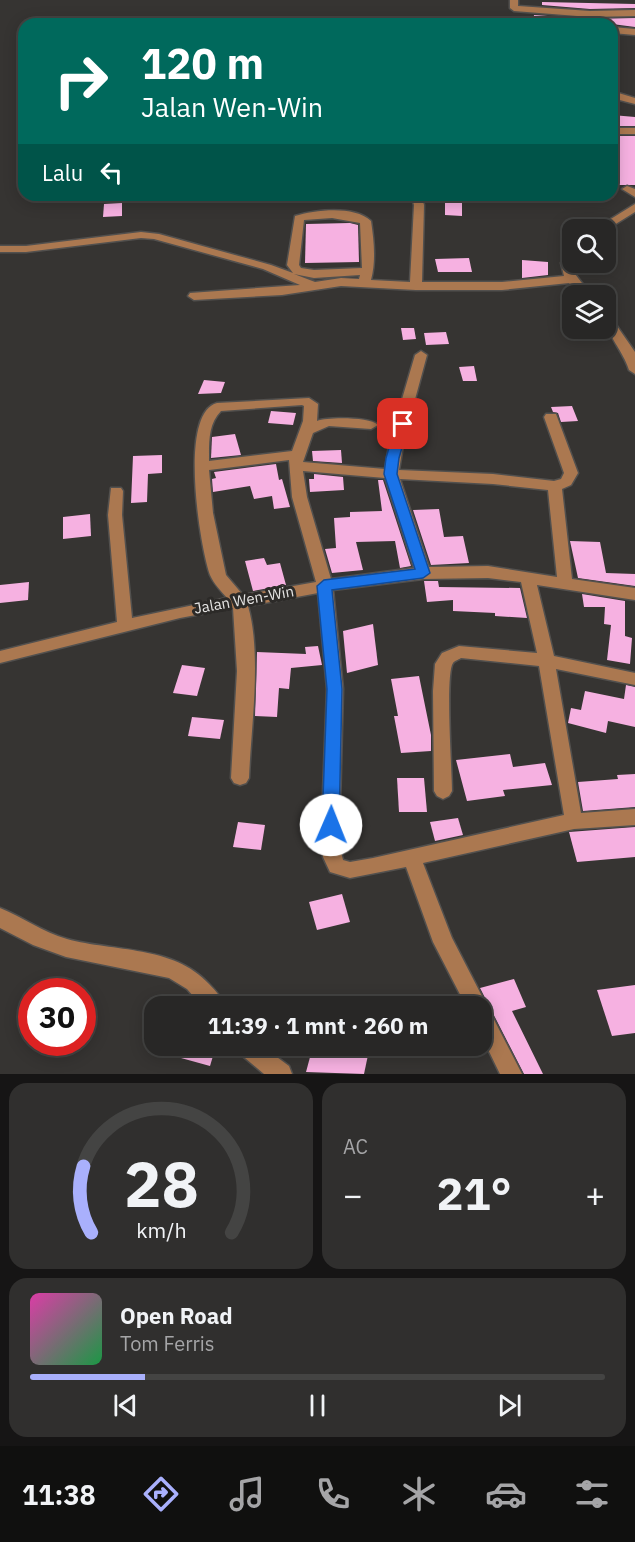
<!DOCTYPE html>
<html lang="id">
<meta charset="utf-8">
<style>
:root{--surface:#282726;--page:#302f2e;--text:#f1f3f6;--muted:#a5a5a7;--line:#444443;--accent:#a9b0fc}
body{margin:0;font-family:"IBM Plex Sans",sans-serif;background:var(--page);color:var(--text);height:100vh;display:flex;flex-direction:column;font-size:22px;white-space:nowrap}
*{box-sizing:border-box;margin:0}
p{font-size:20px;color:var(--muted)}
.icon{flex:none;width:33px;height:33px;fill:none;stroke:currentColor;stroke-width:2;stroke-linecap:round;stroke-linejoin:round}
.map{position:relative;height:1074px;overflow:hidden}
.sheet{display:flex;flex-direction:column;gap:9px;padding:9px;background:#161515;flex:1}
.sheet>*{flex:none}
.hud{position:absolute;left:18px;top:18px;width:600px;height:183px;border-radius:18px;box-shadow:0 3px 15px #0003,0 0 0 2px var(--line);background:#00695c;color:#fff;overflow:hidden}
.tools{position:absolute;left:562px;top:219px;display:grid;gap:12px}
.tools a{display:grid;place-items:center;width:54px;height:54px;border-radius:12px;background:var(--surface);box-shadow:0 3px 15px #0003,0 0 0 2px var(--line);font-size:30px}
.speed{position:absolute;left:18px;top:978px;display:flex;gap:12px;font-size:30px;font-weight:700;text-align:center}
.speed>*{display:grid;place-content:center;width:78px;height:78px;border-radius:50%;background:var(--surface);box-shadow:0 3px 15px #0003,0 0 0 2px var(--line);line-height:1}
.speed .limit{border:9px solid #d22;background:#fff;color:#111}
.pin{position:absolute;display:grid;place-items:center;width:51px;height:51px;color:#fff;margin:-26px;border-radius:12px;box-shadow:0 3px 9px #0006}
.me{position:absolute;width:66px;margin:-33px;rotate:1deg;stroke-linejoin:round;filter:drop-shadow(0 0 4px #0008)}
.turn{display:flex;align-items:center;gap:21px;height:126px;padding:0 24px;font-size:27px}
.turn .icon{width:78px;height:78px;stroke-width:2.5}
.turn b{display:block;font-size:42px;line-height:51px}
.then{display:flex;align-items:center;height:57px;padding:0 24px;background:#0003;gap:12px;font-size:22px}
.big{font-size:45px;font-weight:700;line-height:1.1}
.sheet .tile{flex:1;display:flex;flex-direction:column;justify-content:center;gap:9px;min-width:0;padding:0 21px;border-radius:18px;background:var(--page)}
.sheet .dial{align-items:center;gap:0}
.dial svg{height:156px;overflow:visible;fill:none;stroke:var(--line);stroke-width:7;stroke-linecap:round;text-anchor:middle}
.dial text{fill:var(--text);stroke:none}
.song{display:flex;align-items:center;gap:18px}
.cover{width:72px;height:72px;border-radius:9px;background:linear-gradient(135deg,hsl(320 70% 55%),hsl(140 70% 35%))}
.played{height:6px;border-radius:3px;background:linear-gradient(90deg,var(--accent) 20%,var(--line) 20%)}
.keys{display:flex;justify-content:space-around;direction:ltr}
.heat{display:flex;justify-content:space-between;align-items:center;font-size:33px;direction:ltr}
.sheet .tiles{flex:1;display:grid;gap:9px;grid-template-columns:1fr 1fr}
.tile:last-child{grid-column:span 2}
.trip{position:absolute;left:144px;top:996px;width:348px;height:60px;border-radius:18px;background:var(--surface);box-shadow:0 3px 15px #0003,0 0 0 2px var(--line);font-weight:700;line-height:60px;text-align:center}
.menu{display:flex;height:96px;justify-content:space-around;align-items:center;background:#10100f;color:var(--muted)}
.menu .icon{width:42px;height:42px}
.menu .active{color:var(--accent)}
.menu b{font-size:27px;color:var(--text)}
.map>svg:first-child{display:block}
.building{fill:#f6b1e1}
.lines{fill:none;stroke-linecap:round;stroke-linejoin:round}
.minor-casing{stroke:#52504e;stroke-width:3}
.minor{fill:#ab7850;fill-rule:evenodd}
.route{fill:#1a73e8;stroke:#114b97;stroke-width:1.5}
.labels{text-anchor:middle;stroke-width:6;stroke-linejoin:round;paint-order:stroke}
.street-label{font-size:15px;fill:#e5e4e3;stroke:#2c2a28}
</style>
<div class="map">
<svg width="635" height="1074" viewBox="0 0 635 1074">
<rect width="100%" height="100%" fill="#363432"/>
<g class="building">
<polygon points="542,2 635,4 635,8 590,9 542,5"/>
<polygon points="534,15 590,19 635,18 635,27 612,24 533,24"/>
<polygon points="612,115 635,117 635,126 612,126"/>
<rect x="612" y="136" width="23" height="49"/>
<polygon points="445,202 462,203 462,216 445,215"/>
<polygon points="122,203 122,216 103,217 104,204"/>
<polygon points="350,223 358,225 359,262 305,263 306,224"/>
<polygon points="469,258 472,272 438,272 435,259"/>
<polygon points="522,260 548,262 548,275 522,278"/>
<polygon points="401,328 414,328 416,339 403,340"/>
<polygon points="446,332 449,344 426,345 424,333"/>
<polygon points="474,366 477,381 463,381 459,367"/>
<polygon points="204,380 225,382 221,393 198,394"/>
<polygon points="572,406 578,421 561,422 558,413 553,412 551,407"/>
<polygon points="271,411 296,413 293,425 268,423"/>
<polygon points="235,434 241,455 211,458 212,437"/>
<polygon points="341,450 342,463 313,461 312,451"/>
<polygon points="162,455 162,473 148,474 147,502 131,503 133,456"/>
<polygon points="276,464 279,480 282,479 290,507 274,509 272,496 254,499 250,486 213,492 212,479 216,478 214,472"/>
<polygon points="314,474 343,477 344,490 310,492 309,479 314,479"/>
<polygon points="378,480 383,480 411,566 400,568 395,541 356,542 363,570 332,573 325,549 336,548 334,518 350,517 350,512 382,511"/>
<polygon points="439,509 444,537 463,536 469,563 431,565 413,510"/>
<polygon points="90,514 91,536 63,539 63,517"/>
<polygon points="570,541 600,542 606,573 635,574 635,586 578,578"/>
<polygon points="264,558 267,565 280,563 286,585 253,591 245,561"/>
<polygon points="424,581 438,581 439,587 520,588 527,618 495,616 495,613 453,611 453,600 427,602"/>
<polygon points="29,582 28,600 0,603 0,585"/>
<polygon points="582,594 625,601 625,636 632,638 630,664 607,660 611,625 604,624 605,607 584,607"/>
<polygon points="373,624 378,665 347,673 343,631"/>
<polygon points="318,646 322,665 291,668 289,689 279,688 277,717 255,716 257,652 306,654 305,647"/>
<polygon points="182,665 205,668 197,696 173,693"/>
<polygon points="419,676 431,735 431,751 401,753 394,716 398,716 391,679"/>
<polygon points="626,685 635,687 635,727 608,721 606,733 568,723 571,708 581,710 585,691 624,699"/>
<polygon points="192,717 224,720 220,739 188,736"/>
<polygon points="510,754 513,767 545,763 552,785 503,790 505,796 467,801 456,760"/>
<polygon points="635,774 635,807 583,811 578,782 618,779 617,775"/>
<polygon points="397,778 424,778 427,812 399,812"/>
<polygon points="458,818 463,835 435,841 430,822"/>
<polygon points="238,822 265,825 261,850 233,847"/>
<polygon points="635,827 635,857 577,862 569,832"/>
<polygon points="342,894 350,922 317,930 309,902"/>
<polygon points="514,979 526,1007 512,1011 543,1074 524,1074 480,988"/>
<polygon points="635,985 635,1033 612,1036 597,990"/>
<polygon points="186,1046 216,1046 210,1066 181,1058"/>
<polygon points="313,1046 332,1046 368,1055 364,1074 306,1072"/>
</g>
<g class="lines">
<g class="minor-casing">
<g id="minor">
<polygon points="510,0 518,0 518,6 590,11 635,10 635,16 590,17 514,11 510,8"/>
<polygon points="612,27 635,29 635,35 612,33"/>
<polygon points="612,91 635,98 635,104 612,98"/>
<rect x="612" y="128" width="23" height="6"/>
<polygon points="627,186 635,189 635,197 622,189"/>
<path d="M411,195h10l3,10 -2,77h80l62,-6 -3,-13 8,-16 4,-1 2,28 17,22h-13l-10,-13 -67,7h-86l-75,-4 -59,9 -88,5 -6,-4 2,-3 110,-8 -37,-16 -109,-30 -13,-1 -115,14h-26v-6h26l115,-14 18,2 112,31 22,8 -6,-8 8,-49c20,-6 59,-11 76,5 3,20 5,40 0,59l39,2 4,-77zM332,218l28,5 2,45 -48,2 -13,-2 -2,-3 5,-45zM294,274l20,4 46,-3 -1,4 -18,-1 -26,4z"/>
<polygon points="635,204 635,212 606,230 593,230"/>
<path d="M606,315l4,1 25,36v22l-6,-4c-6,-20 -23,-34 -23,-55z"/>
<path d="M421,351l6,4 -23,85 -5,30 94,4 61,7 7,-2 3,-6 -20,-56 2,-3h10l22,59 -7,12 -9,4 10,90 63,9v12l-98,-15 17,71 81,17v12l-79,-16 25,144 54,-4v16l-61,4 -151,34 29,75 70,136h-22l-18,-37v-31h-16l-33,-64 -27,-75 -56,11 -20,-6 -7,-15 -2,-13 6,-155 -9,-96 -70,13c14,48 3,121 1,172l-3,5 -6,2 -6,-2 -3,-5 6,-107 -4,-63 -53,10 -180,45v-12l117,-29 -9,-107 3,-27h10l2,3 -1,24 10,103 95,-20c-6,-7 -13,-14 -17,-23 -10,-28 -32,-162 7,-172l92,-5 9,6 -1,17c11,-4 53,-4 61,4l-7,4 -42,-3 -16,7 -10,29 82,7 5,-29 25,-85zM302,405l2,1 -1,15 -11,30 -83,10c0,-18 -1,-37 12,-50zM289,460l3,37 24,85 -73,13 -17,-20 -13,-62 -4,-43zM303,471l82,7 29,90 -83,11 -24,-82zM400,479l93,5 55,6 9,87 -69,-11 -59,1zM488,578l33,4 16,71 -78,-7 -17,7 -7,11 -2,27 1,100 3,5 6,3 6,-3 3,-5c0,-19 -7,-117 1,-128 1,-2 5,-3 8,-5l78,8 25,149 -191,43 -23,4 -7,-2 -4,-16 4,-155 -10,-99 90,-11z"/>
<path d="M0,908c23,9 42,24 67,31 47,13 106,6 142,45 7,7 13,14 16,22h-23l-15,-17 -18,-11 -103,-21 -33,-12 -33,-17z"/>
<polygon points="235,1046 262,1046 289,1066 292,1074 264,1074 239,1053"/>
</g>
</g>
<use href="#minor" class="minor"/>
</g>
<polygon class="route" points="403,420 409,424 399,458 397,474 430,573 423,578 332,590 342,689 339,825 337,830 331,833 325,830 322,825 327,689 317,586 324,580 415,569 384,474 386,458 396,424"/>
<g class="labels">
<g class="street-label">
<text transform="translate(244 600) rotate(-10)" y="5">Jalan Wen-Win</text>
</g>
</g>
</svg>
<div class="tools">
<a><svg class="icon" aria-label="search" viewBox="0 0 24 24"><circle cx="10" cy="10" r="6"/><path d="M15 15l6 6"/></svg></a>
<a><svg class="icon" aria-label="layers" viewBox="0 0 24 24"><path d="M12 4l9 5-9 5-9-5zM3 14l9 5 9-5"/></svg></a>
</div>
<div class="speed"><div class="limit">30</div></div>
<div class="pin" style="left:403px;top:424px;background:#d93025"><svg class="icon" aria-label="arrive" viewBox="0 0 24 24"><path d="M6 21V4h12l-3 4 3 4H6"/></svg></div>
<svg class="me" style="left:331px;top:825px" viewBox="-20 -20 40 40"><circle r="19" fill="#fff"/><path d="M0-13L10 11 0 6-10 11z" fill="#1a73e8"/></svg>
<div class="trip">11:39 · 1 mnt · 260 m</div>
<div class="hud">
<div class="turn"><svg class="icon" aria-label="right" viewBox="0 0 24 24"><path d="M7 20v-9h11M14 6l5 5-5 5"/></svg><div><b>120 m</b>Jalan Wen-Win</div></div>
<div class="then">Lalu<svg class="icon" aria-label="left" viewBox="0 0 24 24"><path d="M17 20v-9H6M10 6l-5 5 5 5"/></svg></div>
</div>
</div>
<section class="sheet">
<div class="tiles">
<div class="tile dial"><svg viewBox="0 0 100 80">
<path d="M14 69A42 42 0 1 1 86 69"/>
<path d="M14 69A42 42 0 0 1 10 35" stroke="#a9b0fc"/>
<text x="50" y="56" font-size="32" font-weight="700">28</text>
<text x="50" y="72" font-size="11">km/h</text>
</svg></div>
<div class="tile"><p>AC</p>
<div class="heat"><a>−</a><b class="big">21°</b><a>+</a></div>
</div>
<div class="tile">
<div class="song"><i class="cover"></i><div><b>Open Road</b><p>Tom Ferris</p></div></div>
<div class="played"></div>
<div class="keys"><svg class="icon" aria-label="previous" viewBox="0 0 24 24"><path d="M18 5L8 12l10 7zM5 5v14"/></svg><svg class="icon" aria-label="pause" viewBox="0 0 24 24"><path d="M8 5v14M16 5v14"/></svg><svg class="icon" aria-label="next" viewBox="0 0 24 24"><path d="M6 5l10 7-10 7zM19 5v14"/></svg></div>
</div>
</div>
</section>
<nav class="menu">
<b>11:38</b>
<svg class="icon active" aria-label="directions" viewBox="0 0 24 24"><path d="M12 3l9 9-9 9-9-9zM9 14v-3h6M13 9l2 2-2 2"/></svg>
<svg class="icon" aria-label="music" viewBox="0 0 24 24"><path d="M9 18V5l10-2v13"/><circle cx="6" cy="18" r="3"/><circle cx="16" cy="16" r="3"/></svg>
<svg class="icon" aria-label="phone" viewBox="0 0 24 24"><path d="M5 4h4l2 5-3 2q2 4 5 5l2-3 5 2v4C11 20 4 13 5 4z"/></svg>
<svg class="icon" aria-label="climate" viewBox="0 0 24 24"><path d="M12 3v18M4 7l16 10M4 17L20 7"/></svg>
<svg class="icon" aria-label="car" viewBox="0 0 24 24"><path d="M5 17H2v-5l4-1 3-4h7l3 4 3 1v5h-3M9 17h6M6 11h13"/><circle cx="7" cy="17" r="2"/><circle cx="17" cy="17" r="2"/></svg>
<svg class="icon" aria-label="filters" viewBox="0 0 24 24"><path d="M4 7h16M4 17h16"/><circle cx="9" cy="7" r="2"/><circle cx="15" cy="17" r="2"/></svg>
</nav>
